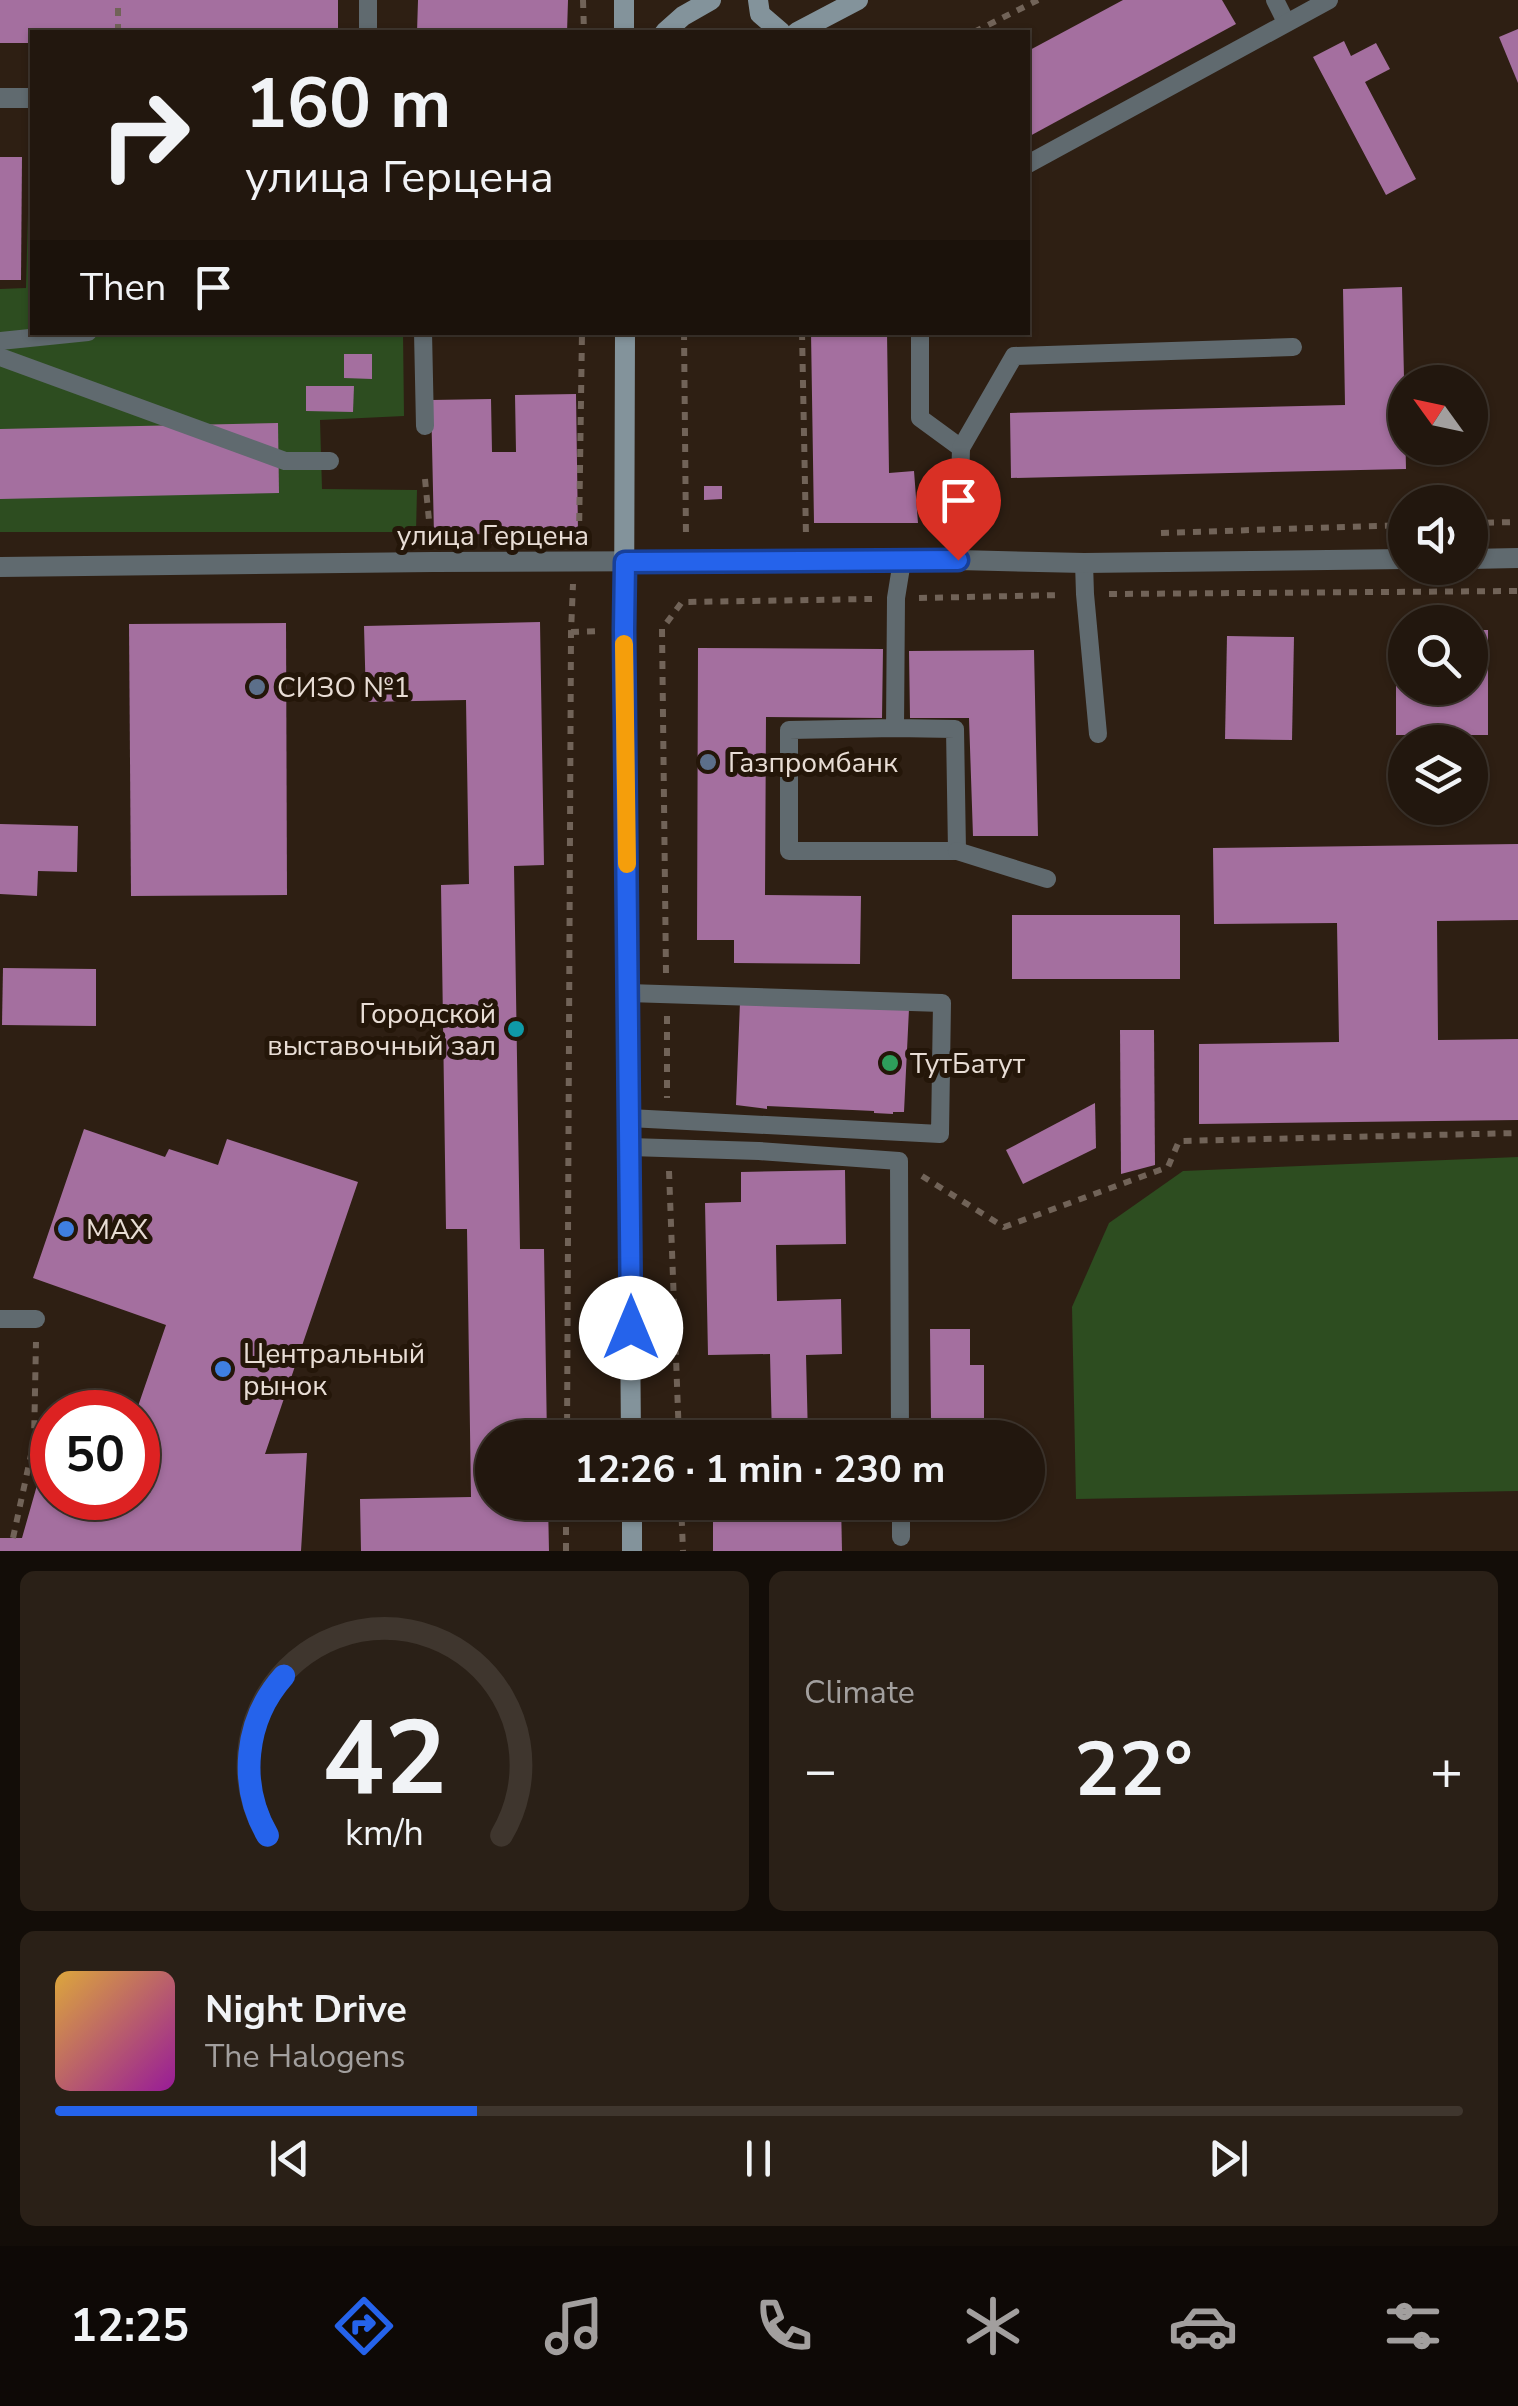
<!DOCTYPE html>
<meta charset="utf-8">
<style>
:root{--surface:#22170e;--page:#2a2017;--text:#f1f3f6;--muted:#a29f9e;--line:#3f362e;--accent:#2563eb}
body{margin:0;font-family:"Nunito Sans",sans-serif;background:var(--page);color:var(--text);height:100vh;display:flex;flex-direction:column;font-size:38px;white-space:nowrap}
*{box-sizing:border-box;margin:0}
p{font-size:32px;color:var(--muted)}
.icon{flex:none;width:55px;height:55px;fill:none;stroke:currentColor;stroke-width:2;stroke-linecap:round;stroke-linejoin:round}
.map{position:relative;height:1551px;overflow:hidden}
.drawer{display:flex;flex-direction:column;gap:20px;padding:20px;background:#130d08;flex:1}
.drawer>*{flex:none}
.banner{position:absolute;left:30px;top:30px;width:1000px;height:305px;border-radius:0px;box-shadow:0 2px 8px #0004,0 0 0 2px var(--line);background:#22170e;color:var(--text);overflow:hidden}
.needle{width:65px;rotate:303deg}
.controls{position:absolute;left:1388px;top:365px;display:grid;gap:20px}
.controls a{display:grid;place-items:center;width:100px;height:100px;border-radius:50%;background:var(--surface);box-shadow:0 2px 8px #0004,0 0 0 2px var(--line);font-size:50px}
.speed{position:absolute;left:30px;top:1390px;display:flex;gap:20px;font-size:50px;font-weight:700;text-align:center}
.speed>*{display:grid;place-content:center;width:130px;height:130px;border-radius:50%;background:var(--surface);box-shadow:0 2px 8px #0004,0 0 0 2px var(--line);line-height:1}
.speed .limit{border:15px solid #d22;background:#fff;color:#111}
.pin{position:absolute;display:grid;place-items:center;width:85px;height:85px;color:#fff;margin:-102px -42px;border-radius:50% 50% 50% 0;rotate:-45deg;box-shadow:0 0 10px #0007}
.pin .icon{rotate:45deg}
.me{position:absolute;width:110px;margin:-55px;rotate:0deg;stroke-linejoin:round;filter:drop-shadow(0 0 8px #0008)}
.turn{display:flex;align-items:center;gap:35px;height:210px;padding:0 50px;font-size:45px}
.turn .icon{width:130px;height:130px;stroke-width:2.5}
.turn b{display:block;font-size:70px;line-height:85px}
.then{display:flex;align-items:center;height:95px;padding:0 50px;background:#0003;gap:20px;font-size:38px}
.big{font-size:75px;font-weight:700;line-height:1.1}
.drawer .widget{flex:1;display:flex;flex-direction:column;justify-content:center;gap:15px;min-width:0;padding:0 35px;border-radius:15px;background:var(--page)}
.drawer .dial{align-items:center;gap:0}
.dial svg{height:260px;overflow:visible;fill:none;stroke:var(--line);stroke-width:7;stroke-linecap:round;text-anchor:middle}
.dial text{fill:var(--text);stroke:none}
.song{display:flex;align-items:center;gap:30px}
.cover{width:120px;height:120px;border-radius:15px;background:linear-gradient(135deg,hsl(40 70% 55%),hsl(300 70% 35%))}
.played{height:10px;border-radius:5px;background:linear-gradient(90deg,var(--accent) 30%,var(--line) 30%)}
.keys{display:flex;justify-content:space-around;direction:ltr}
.heat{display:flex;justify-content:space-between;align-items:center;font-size:55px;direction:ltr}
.drawer .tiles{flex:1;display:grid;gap:20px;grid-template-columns:1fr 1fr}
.widget:last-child{grid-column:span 2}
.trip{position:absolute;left:475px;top:1420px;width:570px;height:100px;border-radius:50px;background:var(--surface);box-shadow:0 2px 8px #0004,0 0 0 2px var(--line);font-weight:700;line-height:100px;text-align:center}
.dock{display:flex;height:160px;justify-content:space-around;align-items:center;background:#0e0906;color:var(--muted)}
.dock .icon{width:70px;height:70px}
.dock .current{color:var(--accent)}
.dock b{font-size:45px;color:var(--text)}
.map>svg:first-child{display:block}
.green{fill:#2d4d20}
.building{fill:#a46f9f}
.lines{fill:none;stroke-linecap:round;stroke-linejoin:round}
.path{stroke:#716358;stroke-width:6;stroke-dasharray:8 8;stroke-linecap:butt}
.lane{stroke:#606a6f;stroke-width:18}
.street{stroke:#606a6f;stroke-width:20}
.secondary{stroke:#83939b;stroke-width:20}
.route-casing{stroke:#184099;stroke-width:25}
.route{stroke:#2563eb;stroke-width:18}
.slow{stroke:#f59e0b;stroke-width:18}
.service-dot{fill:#5c6f8a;stroke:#241609;stroke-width:4}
.culture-dot{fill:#0f9aa8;stroke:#241609;stroke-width:4}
.leisure-dot{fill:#2e9e5b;stroke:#241609;stroke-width:4}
.shop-dot{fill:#3f7fe0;stroke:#241609;stroke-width:4}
.labels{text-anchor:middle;stroke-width:10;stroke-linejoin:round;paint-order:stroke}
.street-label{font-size:28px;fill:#e8ddd5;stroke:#241609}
.poi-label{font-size:28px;fill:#e8ddd5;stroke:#241609;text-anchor:start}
</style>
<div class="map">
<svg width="1518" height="1551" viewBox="0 0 1518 1551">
<rect width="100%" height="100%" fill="#2e1f13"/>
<g class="green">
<polygon points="30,139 32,139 32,332 403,333 404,416 320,420 322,489 417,490 416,532 0,532 0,289 26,288"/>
<polygon points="1518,1157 1518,1491 1076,1499 1072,1307 1109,1223 1183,1171"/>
</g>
<g class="building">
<polygon points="0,0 338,0 338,32 32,32 32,43 0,43"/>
<polygon points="418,0 568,0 567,32 417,32"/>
<polygon points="1123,0 1222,0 1236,24 1028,137 1028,51"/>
<polygon points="1518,29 1518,83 1499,37"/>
<polygon points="1344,41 1351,56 1376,43 1390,69 1365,82 1416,179 1386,195 1313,57"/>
<polygon points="0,157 22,157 21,280 0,280"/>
<polygon points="1402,287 1406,469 1011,478 1010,413 1345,405 1343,289"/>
<polygon points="811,332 887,332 889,473 914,471 918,523 814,523"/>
<polygon points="344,354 372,354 372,379 344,378"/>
<polygon points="306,386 354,386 353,412 306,411"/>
<polygon points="576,394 578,532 520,533 520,544 490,544 490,534 434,535 431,400 491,399 492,452 516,452 515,395"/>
<polygon points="278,423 279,493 0,499 0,429"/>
<polygon points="704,486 722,486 722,499 704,500"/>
<polygon points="540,622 544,865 514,866 520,1249 544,1249 547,1438 492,1438 492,1502 548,1502 549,1551 361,1551 360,1499 471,1497 467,1229 446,1229 441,885 469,884 466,700 366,702 364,626"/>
<polygon points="286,623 287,895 131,896 129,624"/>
<polygon points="1470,630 1488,630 1488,735 1396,735 1396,654 1405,654 1405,688 1470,688"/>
<polygon points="1227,636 1294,637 1292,740 1225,739"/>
<polygon points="698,648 883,649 882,718 766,717 765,895 861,896 860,964 734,963 734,940 697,940"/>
<polygon points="1034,650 1038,836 973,836 969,718 910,718 909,651"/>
<polygon points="0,824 78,826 77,872 38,871 37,896 0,894"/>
<polygon points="1518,844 1518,920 1437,921 1438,1040 1518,1039 1518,1120 1199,1124 1199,1044 1339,1042 1337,923 1214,924 1213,848"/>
<rect x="1012" y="915" width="168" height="64"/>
<polygon points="3,968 96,969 96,1026 2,1025"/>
<polygon points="740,1002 909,1009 904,1112 893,1112 893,1114 874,1113 874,1111 767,1106 767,1109 736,1105"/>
<polygon points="1120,1030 1154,1030 1155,1165 1121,1174"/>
<polygon points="1095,1103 1096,1148 1023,1184 1006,1150"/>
<polygon points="84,1129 165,1157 169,1149 218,1165 227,1139 358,1182 265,1454 307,1453 301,1551 0,1551 0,1538 22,1538 49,1443 52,1445 52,1498 138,1498 136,1412 166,1325 33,1278"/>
<polygon points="845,1170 846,1244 776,1245 777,1301 841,1299 842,1354 806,1355 808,1438 772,1438 770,1354 708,1355 705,1203 741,1202 741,1172"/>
<polygon points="930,1329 970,1329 970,1365 984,1365 984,1420 931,1420"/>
<polygon points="713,1502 841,1502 842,1551 713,1551"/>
</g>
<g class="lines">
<g class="path">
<polyline points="583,0 584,32"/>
<polyline points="118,32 118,0"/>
<polyline points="974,32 1038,0"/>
<polyline points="684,332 686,536"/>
<polyline points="802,332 806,536"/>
<polyline points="425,479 431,541"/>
<polyline points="1470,523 1518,522"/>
<polyline points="1161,533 1405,525"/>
<polyline points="579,537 582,332"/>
<polyline points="1109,594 1518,591"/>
<polyline points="919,598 1062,595"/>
<polyline points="571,632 600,631"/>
<polyline points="666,973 662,629 682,602 872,599"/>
<polyline points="667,1016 667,1098"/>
<polyline points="669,1171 679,1438"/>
<polyline points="922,1176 1004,1227 1168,1167 1179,1141 1518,1133"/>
<polyline points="567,1438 571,632 573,584"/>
<polyline points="681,1502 683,1551"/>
<polyline points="13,1538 34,1441 36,1342"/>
<polyline points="566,1551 566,1502"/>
</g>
<g class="lane">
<polyline points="368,0 368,32"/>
<polyline points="1275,0 1286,22"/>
<polyline points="1028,164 1329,0"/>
<polyline points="423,332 425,426"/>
<polyline points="920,332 920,418 961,448 958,560"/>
<polyline points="0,341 88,332"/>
<polyline points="0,357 285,461 330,461"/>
<polyline points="961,448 1014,356 1293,347"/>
<polyline points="1084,563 1085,594 1098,734"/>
<polyline points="895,728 955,729 957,851 789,851 789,730 895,728 896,598 902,561"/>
<polyline points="957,851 1047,879"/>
<polyline points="628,993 942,1003 940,1134 629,1118"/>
<polyline points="630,1147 759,1151 899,1161 900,1438"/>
<polyline points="0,1319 36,1319"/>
<polyline points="901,1502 901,1537"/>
</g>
<g class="street">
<polyline points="0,98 32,98"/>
<polyline points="1470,559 1518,558"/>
<polyline points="0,567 433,562 958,560 1084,563 1405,559"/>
</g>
<g class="secondary">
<polyline points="624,0 624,32"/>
<polyline points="758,0 760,14 781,32"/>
<polyline points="665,32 683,16 711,0"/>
<polyline points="797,32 858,0"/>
<polyline points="625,332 624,630 631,1438"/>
<polyline points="632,1502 632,1551"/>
</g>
</g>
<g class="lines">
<g class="route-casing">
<polyline id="route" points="631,1328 624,630 625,562 958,560"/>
</g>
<use href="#route" class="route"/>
<polyline class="slow" points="624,644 627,864"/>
</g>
<g class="service-dot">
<circle cx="257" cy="687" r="10"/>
<circle cx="708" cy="762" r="10"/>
</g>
<circle class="culture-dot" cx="516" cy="1029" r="10"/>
<circle class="leisure-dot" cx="890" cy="1063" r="10"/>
<g class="shop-dot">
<circle cx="66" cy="1229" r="10"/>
<circle cx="223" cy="1369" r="10"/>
</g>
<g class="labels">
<g class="street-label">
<text x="493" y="545">улица Герцена</text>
</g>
<g class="poi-label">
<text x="277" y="697">СИЗО №1</text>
<text x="728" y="772">Газпромбанк</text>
<text x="496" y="1023" text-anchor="end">Городской<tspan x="496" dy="32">выставочный зал</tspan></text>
<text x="910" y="1073">ТутБатут</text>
<text x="86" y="1239">MAX</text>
<text x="243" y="1363">Центральный<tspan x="243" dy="32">рынок</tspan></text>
</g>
</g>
</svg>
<div class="controls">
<a><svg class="needle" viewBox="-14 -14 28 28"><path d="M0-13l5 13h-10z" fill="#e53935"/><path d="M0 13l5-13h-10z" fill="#a29f9e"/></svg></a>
<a><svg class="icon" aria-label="sound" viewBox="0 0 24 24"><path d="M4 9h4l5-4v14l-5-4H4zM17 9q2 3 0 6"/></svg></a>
<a><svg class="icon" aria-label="search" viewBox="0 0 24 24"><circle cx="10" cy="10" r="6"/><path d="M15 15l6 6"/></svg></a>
<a><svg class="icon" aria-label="layers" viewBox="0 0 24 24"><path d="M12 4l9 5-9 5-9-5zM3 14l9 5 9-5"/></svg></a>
</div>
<div class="speed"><div class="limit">50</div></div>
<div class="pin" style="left:958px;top:560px;background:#d93025"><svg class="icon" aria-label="arrive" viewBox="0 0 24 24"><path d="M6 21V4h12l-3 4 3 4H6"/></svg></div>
<svg class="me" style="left:631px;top:1328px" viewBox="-20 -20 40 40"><circle r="19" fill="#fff"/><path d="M0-13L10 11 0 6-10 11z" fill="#2563eb"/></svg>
<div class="trip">12:26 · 1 min · 230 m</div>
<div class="banner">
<div class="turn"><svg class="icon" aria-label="right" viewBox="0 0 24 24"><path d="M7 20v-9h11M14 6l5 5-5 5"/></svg><div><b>160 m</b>улица Герцена</div></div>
<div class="then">Then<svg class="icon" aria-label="arrive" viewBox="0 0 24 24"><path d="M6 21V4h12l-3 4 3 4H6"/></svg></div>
</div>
</div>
<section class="drawer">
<div class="tiles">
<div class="widget dial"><svg viewBox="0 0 100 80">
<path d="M14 69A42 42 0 1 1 86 69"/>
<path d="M14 69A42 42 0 0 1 19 20" stroke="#2563eb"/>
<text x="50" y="56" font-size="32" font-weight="700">42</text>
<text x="50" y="72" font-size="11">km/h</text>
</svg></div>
<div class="widget"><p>Climate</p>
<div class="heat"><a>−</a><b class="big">22°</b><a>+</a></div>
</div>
<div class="widget">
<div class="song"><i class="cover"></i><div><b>Night Drive</b><p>The Halogens</p></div></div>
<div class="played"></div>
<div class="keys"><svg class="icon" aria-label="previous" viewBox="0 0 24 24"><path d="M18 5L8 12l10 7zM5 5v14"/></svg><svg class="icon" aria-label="pause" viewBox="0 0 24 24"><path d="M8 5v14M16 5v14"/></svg><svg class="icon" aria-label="next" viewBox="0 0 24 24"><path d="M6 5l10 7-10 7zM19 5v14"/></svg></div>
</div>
</div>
</section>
<nav class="dock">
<b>12:25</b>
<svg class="icon current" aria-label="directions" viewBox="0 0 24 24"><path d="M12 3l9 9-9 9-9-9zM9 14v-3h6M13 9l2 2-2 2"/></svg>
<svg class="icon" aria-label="music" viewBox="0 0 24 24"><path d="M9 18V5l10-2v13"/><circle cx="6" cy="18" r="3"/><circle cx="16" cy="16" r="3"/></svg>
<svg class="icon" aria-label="phone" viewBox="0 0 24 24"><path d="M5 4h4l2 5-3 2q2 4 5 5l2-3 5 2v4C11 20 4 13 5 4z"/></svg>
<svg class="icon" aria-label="climate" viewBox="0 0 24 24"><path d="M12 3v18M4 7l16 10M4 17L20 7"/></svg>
<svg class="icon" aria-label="car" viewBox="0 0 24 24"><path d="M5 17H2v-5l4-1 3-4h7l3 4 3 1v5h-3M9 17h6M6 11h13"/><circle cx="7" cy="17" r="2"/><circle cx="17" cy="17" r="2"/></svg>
<svg class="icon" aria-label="filters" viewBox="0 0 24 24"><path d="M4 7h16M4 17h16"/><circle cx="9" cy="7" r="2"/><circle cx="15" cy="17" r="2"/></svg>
</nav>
